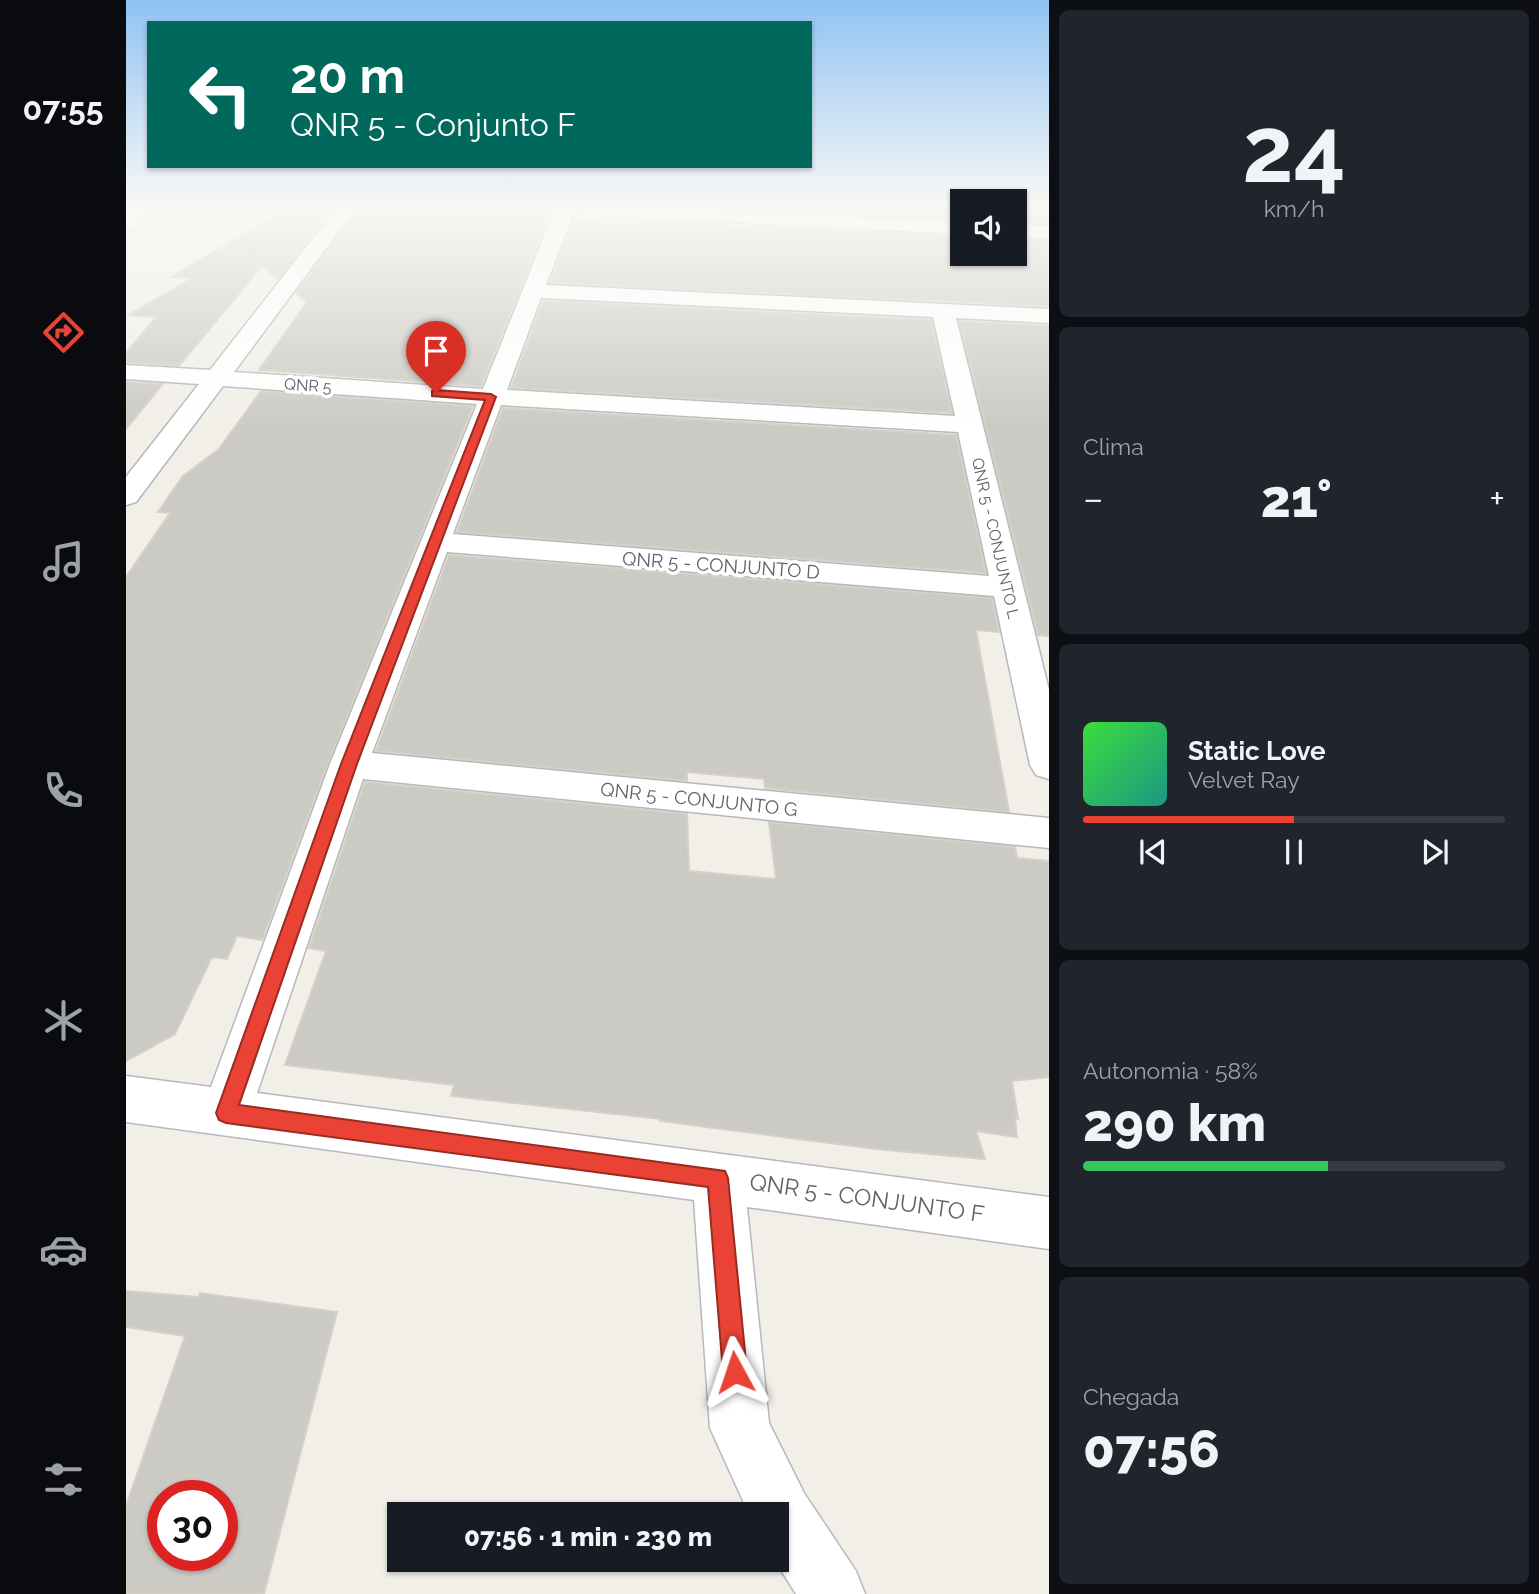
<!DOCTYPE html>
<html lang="pt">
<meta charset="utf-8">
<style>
:root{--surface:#171b24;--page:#20242c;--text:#f1f3f6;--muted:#9ea1a6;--line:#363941;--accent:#ea4335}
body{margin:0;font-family:Raleway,sans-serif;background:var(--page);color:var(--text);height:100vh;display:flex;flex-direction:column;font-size:26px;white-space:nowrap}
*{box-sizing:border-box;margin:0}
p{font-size:23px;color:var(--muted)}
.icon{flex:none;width:38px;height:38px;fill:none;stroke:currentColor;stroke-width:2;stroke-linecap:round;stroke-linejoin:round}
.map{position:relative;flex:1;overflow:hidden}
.details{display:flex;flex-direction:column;gap:10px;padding:10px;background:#0d0f14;width:490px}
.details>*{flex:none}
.banner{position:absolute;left:21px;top:21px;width:665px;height:147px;border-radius:0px;box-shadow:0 2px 5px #0004;background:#00695c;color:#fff;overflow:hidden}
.controls{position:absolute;left:824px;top:189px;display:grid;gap:14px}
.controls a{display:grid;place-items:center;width:77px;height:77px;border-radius:0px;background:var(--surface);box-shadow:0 2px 5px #0004;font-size:35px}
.speed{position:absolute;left:21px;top:1480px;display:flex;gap:14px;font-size:35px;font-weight:700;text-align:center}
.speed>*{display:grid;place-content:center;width:91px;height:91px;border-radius:50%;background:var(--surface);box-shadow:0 2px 5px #0004;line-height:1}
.speed .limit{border:10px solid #d22;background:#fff;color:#111}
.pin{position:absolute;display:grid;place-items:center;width:60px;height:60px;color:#fff;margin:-72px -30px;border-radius:50% 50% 50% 0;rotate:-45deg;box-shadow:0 0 7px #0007}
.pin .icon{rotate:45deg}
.me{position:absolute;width:77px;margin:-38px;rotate:355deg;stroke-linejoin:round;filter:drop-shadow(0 0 5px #0008)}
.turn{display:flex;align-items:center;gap:24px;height:147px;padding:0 28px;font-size:32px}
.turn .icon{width:91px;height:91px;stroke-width:2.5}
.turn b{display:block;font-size:49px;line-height:60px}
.big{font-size:52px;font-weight:800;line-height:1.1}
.details .widget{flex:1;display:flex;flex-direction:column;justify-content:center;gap:10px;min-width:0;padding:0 24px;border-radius:10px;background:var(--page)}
.details .dial{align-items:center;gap:0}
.dial b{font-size:91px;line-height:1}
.song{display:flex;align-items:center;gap:21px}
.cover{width:84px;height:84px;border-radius:10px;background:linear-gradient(135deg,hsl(120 70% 55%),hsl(170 70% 35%))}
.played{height:7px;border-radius:4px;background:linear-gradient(90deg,var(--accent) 50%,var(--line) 50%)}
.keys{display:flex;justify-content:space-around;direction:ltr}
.heat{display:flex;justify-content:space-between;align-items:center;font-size:38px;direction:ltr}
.charge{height:10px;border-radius:5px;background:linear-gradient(90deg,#34c759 58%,var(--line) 0)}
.trip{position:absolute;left:261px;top:1502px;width:402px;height:70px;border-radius:0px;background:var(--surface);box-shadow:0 2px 5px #0004;font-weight:800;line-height:70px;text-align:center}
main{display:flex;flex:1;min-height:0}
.dock{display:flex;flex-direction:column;width:126px;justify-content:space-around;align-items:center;background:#090b0e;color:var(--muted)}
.dock .icon{width:49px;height:49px}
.dock .selected{color:var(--accent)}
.dock b{font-size:32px;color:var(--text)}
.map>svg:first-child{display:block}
.building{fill:#cccac5;stroke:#d6d1c6;stroke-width:2;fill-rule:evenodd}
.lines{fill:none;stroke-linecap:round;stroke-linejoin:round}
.street-casing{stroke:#b5b8bc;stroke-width:3}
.street{fill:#fff;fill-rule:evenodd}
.route{fill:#ea4335;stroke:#982c22;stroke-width:2}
.labels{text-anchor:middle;stroke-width:7;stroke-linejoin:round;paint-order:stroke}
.far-street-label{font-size:16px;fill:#5f6368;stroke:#fff}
.street-label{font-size:19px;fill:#5f6368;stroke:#fff}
.near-street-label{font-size:23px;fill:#5f6368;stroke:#fff}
</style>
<main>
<nav class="dock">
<b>07:55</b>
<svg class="icon selected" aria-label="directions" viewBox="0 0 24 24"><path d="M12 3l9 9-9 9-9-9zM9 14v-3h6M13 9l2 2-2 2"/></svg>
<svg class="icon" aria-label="music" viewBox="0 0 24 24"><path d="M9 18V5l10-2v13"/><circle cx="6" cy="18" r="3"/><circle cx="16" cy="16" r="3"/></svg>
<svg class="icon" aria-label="phone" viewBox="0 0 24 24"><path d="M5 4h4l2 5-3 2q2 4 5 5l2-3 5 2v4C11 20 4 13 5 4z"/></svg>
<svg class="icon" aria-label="climate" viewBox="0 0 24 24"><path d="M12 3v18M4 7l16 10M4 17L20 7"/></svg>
<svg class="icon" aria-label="car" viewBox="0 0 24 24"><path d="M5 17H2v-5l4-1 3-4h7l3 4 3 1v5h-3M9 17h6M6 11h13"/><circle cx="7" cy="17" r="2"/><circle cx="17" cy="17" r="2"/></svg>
<svg class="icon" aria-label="filters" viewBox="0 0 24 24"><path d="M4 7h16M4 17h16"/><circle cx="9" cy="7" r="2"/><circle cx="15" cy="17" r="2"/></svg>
</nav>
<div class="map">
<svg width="923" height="1594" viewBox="0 0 923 1594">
<rect width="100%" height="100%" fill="#f1efe8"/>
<g class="building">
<polygon points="170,204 211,204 152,279 136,266 53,366 0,362 0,353 30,317 3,315 66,278 45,277"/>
<polygon points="236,204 414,204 408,217 423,218 355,386 133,370 181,302 170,293"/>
<polygon points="570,204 836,204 836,220 569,208"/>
<polygon points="889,204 923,204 923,223 889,222"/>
<polygon points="448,219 836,236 836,254 889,254 889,240 923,241 923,306 424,283"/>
<polygon points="417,301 805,320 826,413 385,388"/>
<polygon points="833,321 923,326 923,636 912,635"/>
<polygon points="0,382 37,384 0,429"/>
<polygon points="135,391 347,406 202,763 136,940 111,936 101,959 86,957 49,1034 0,1061 0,577 44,513 32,512 57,476 93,449"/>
<polygon points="377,408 830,435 860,573 331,532"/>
<polygon points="323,555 866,598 873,632 850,630 883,812 639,788 638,779 561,772 561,781 250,751"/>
<polygon points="239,782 561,814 563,871 650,879 643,822 889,847 891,858 923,861 923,1077 886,1081 892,1119 889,1118 891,1137 850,1131 859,1159 750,1149 534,1121 535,1119 325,1096 328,1085 159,1065 200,951 183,948"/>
<path d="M0,1291l73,6 1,-4 137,19 -73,282h-138v-88l59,-170 -59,-9zM37,1496h59v60h-59z"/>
</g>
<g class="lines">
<g class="street-casing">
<g id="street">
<polygon points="12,204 32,204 7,228 0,230 0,214"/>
<path d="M214,204h19l-125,168 249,17 74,-185 405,18v12l-389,-20 -27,71 503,24v14l-93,-5 93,372v89l-13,-4 -6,-10 -36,-169 -547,-44 -75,201 677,65v30l-686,-69 -106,314 792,104v52l-302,-42 22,216 35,70 52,78 9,23h-69l-22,-35h3v-45h-28l-39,-86 -16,-228 -568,-78v-46l85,11 119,-323 147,-360 -254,-18 -87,116 -10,3v-28l73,-93 -73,-5v-14l84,5zM415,298l392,19 22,99 -448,-26zM375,405l457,27 31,144 -536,-42z"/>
<polygon points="889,225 923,226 923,238 889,237"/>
</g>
</g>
<use href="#street" class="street"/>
</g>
<linearGradient id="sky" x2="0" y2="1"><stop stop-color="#8fc3f1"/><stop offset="0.48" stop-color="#f9f8f5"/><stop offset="1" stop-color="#f9f8f5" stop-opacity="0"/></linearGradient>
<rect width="923" height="427" fill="url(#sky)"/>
<polygon class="route" points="310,390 365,394 370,397 231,764 113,1105 599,1171 602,1178 621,1372 617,1381 609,1384 601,1381 597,1372 582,1187 100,1123 93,1120 90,1113 215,764 359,400 306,396 306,391"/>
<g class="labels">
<g class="far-street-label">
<text transform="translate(182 385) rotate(4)" y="6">QNR 5</text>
<text transform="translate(870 538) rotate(77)" y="6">QNR 5 - CONJUNTO L</text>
</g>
<g class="street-label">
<text transform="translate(595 565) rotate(4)" y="7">QNR 5 - CONJUNTO D</text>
<text transform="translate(573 799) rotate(6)" y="7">QNR 5 - CONJUNTO G</text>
</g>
<g class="near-street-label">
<text transform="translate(741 1198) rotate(8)" y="8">QNR 5 - CONJUNTO F</text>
</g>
</g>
</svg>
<div class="controls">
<a><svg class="icon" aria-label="sound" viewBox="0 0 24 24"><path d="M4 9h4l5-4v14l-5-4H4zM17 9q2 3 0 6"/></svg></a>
</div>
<div class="speed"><div class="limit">30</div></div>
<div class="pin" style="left:310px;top:393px;background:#d93025"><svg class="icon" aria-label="arrive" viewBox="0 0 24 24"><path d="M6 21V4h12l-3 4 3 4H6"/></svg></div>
<svg class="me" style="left:609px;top:1372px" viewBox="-20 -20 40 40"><path d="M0-17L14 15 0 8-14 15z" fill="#ea4335" stroke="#fff" stroke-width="4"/></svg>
<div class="trip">07:56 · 1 min · 230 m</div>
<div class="banner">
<div class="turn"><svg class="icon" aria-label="left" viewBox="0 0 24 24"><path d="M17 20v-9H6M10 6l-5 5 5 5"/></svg><div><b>20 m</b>QNR 5 - Conjunto F</div></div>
</div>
</div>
<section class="details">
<div class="widget dial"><b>24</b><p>km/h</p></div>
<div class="widget"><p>Clima</p>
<div class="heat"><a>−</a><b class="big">21°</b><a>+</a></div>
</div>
<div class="widget">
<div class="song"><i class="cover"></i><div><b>Static Love</b><p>Velvet Ray</p></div></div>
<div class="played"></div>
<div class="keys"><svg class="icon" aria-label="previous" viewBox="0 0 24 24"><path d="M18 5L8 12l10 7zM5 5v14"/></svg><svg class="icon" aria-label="pause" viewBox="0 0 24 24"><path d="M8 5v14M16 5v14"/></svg><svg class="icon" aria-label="next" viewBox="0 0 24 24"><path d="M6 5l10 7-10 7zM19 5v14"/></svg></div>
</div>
<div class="widget"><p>Autonomia · 58%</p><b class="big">290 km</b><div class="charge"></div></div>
<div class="widget"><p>Chegada</p><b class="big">07:56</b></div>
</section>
</main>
